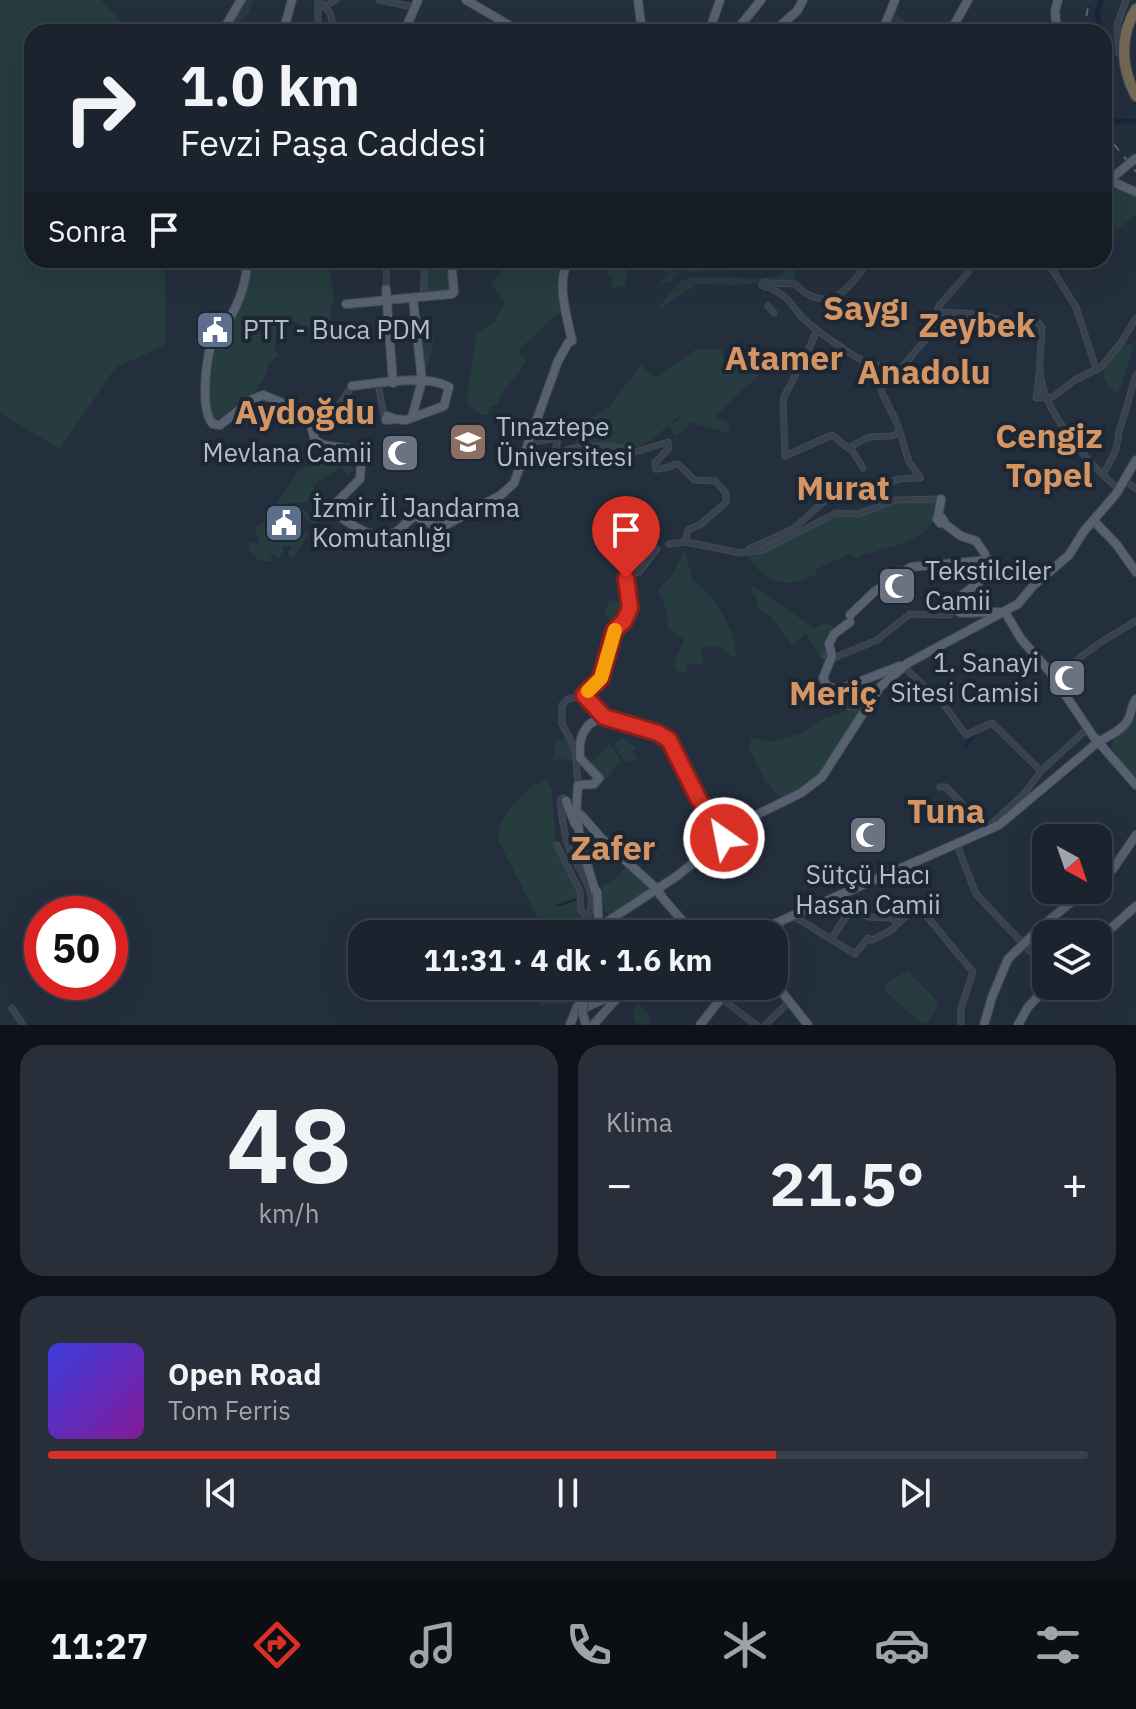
<!DOCTYPE html>
<html lang="tr">
<meta charset="utf-8">
<style>
:root{--surface:#1b232e;--page:#282f3a;--text:#f1f3f6;--muted:#a0a4aa;--line:#39404a;--accent:#d93025}
body{margin:0;font-family:"IBM Plex Sans",sans-serif;background:var(--page);color:var(--text);height:100vh;display:flex;flex-direction:column;font-size:30px;white-space:nowrap}
*{box-sizing:border-box;margin:0}
p{font-size:26px;color:var(--muted)}
.icon{flex:none;width:44px;height:44px;fill:none;stroke:currentColor;stroke-width:2;stroke-linecap:round;stroke-linejoin:round}
.map{position:relative;height:1025px;overflow:hidden}
.side{display:flex;flex-direction:column;gap:20px;padding:20px;background:#0f1319;flex:1}
.side>*{flex:none}
.top-card{position:absolute;left:24px;top:24px;width:1088px;height:244px;border-radius:24px;box-shadow:0 8px 32px #0002,0 0 0 2px var(--line);background:#1b232e;color:var(--text);overflow:hidden}
.needle{width:52px;rotate:140deg}
.buttons{position:absolute;left:1032px;top:824px;display:grid;gap:16px}
.buttons a{display:grid;place-items:center;width:80px;height:80px;border-radius:16px;background:var(--surface);box-shadow:0 8px 32px #0002,0 0 0 2px var(--line);font-size:40px}
.speed{position:absolute;left:24px;top:896px;display:flex;gap:16px;font-size:40px;font-weight:700;text-align:center}
.speed>*{display:grid;place-content:center;width:104px;height:104px;border-radius:50%;background:var(--surface);box-shadow:0 8px 32px #0002,0 0 0 2px var(--line);line-height:1}
.speed .limit{border:12px solid #d22;background:#fff;color:#111}
.pin{position:absolute;display:grid;place-items:center;width:68px;height:68px;color:#fff;margin:-82px -34px;border-radius:50% 50% 50% 0;rotate:-45deg;box-shadow:0 0 8px #0007}
.pin .icon{rotate:45deg}
.me{position:absolute;width:88px;margin:-44px;rotate:327deg;stroke-linejoin:round;filter:drop-shadow(0 0 6px #0008)}
.turn{display:flex;align-items:center;gap:28px;height:168px;padding:0 24px;font-size:36px}
.turn .icon{width:104px;height:104px;stroke-width:2.5}
.turn b{display:block;font-size:56px;line-height:68px}
.then{display:flex;align-items:center;height:76px;padding:0 24px;background:#0003;gap:16px;font-size:30px}
.big{font-size:60px;font-weight:800;line-height:1.1}
.side .widget{flex:1;display:flex;flex-direction:column;justify-content:center;gap:12px;min-width:0;padding:0 28px;border-radius:24px;background:var(--page)}
.side .dial{align-items:center;gap:0}
.dial b{font-size:104px;line-height:1}
.song{display:flex;align-items:center;gap:24px}
.cover{width:96px;height:96px;border-radius:12px;background:linear-gradient(135deg,hsl(240 70% 55%),hsl(290 70% 35%))}
.played{height:8px;border-radius:4px;background:linear-gradient(90deg,var(--accent) 70%,var(--line) 70%)}
.keys{display:flex;justify-content:space-around;direction:ltr}
.heat{display:flex;justify-content:space-between;align-items:center;font-size:44px;direction:ltr}
.side .tiles{flex:1;display:grid;gap:20px;grid-template-columns:1fr 1fr}
.widget:last-child{grid-column:span 2}
.trip{position:absolute;left:348px;top:920px;width:440px;height:80px;border-radius:24px;background:var(--surface);box-shadow:0 8px 32px #0002,0 0 0 2px var(--line);font-weight:800;line-height:80px;text-align:center}
.dock{display:flex;height:128px;justify-content:space-around;align-items:center;background:#0b0e12;color:var(--muted)}
.dock .icon{width:56px;height:56px}
.dock .active{color:var(--accent)}
.dock b{font-size:36px;color:var(--text)}
.map>svg:first-child{display:block}
.green{fill:#263c3f}
.lines{fill:none;stroke-linecap:round;stroke-linejoin:round}
.stream{stroke:#17263c;stroke-width:2}
.river{stroke:#17263c;stroke-width:5}
.minor-casing{stroke:#414a57;stroke-width:7}
.major-casing{stroke:#414a57;stroke-width:10}
.highway-casing{stroke:#434c59;stroke-width:12}
.minor{stroke:#38414e;stroke-width:5}
.major{stroke:#56606e;stroke-width:8}
.highway{stroke:#746855;stroke-width:10}
.rail{stroke:#5a6575;stroke-width:2;stroke-dasharray:8 8;stroke-linecap:butt}
.major-bridge-casing{stroke:#414a57;stroke-width:10;stroke-linecap:butt}
.major-bridge{stroke:#56606e;stroke-width:8}
.route-casing{stroke:#8d1f18;stroke-width:20}
.route{stroke:#d93025;stroke-width:14}
.slow{stroke:#f59e0b;stroke-width:14}
.labels{text-anchor:middle;stroke-width:8;stroke-linejoin:round;paint-order:stroke}
.poi-label{font-size:26px;fill:#b4bcc9;stroke:#1d2633;text-anchor:start}
.district-label{font-size:34px;font-weight:bold;fill:#d59563;stroke:#1d2633}
</style>
<div class="map">
<svg width="1136" height="1025" viewBox="0 0 1136 1025">
<rect width="100%" height="100%" fill="#242f3e"/>
<g class="green">
<polygon points="0,0 100,0 127,26 164,31 32,32 32,260 165,260 165,345 115,368 60,449 0,413"/>
<polygon points="244,0 253,0 248,16 244,17 240,26 235,24 232,32 226,32"/>
<polygon points="893,13 907,22 901,32 886,31"/>
<polygon points="1104,181 1136,194 1136,214 1117,230 1104,205"/>
<path d="M250,260h78l6,38 -4,13 2,27 -8,2 -32,-20c-11,5 -17,18 -18,30l5,5 -12,10 1,6 -13,21 -39,28 -4,-1 -4,-12 5,-58 29,-49z"/>
<polygon points="426,260 447,260 450,291 425,295"/>
<path d="M509,260h51l2,53 -6,1 -38,37 8,10c-9,15 -22,27 -29,43l-8,3 -1,7 -7,1 -14,-11c1,-24 7,-46 9,-70l19,-13 10,-19 -14,-18z"/>
<polygon points="607,260 627,261 629,265 625,287 611,287 612,278 608,273"/>
<path d="M663,260h91l-10,5 -3,5 -55,2 -3,-5 -3,3 -4,-1 -2,2 5,3 -9,8 -11,3c7,-8 9,-15 4,-25z"/>
<polygon points="795,260 799,260 793,282 731,285 698,284 656,311 680,281 692,277 770,278 781,275"/>
<polygon points="430,335 435,336 425,375 419,336"/>
<polygon points="1121,343 1133,345 1133,348 1118,394 1108,387 1107,382 1104,379 1105,362"/>
<polygon points="722,349 723,357 733,369 744,362 761,366 762,372 715,416 731,425 728,433 686,421 689,427 675,436 668,426 681,418 679,416 653,439 632,450 616,443 575,444 580,424 608,408 641,365 655,378 695,350"/>
<polygon points="326,455 348,462 354,469 347,475 341,467 313,485 320,499 313,490 308,502 276,504 299,471"/>
<path d="M900,500h37c1,45 -48,44 -81,58l-6,-4 -32,14 -3,7c-21,9 -34,13 -54,-3 -7,-6 -9,-14 -18,-19l21,-3 65,-34 24,-1z"/>
<polygon points="298,504 310,515 313,511 322,514 314,525 304,518 296,523 299,533 303,536 305,533 308,534 294,558 288,555 292,546 282,546 284,550 279,558 269,553 274,562 280,563 258,560 249,549 250,542 258,544 260,540 255,532 257,526 271,518 280,522 281,520 269,510"/>
<path d="M685,549l7,31c23,16 43,47 44,76h-5l-12,-10 -18,2 2,13 -4,4 -11,-2 -3,10 -10,-3 1,-12 8,-18 -16,-12 -1,-17 -9,-21 14,-14z"/>
<polygon points="753,586 814,628 825,623 834,626 826,644 823,662 806,633 792,645 770,616 758,608 758,601 751,591"/>
<polygon points="609,600 625,603 629,607 624,619 618,616 614,624 604,614"/>
<polygon points="864,706 826,772 782,800 765,781 749,748 752,737 771,742 803,733 821,719"/>
<polygon points="1135,718 1136,719 1136,779 1111,748 1114,739"/>
<polygon points="622,737 636,748 632,752 639,758 630,763 627,760 625,762 614,745"/>
<polygon points="570,738 575,762 559,758 553,761 553,756 556,755 554,741"/>
<polygon points="610,743 622,763 615,767 605,780 589,765"/>
<path d="M545,778l7,11 4,62 22,39 1,19 12,25h-45l-47,-92c-3,-27 19,-39 34,-58l7,1z"/>
<polygon points="628,865 653,890 609,917 602,903 601,887 617,877"/>
<polygon points="908,971 938,1002 938,1006 926,1024 915,1018 883,989 889,981"/>
<polygon points="548,986 577,986 568,1004 538,1005 548,997"/>
<polygon points="638,1004 650,1016 649,1025 636,1023 632,1012"/>
</g>
<g class="lines">
<g class="stream">
<polyline points="965,746 976,733"/>
<polyline points="557,906 579,898"/>
</g>
<g class="river">
<polyline points="1101,0 1097,14 1102,32"/>
<polyline points="1104,40 1109,70 1104,86"/>
<polyline points="1104,116 1112,121 1136,121"/>
</g>
<g class="minor-casing">
<g id="minor">
<polyline points="318,0 330,13 335,32"/>
<polyline points="379,0 414,7"/>
<polyline points="323,7 336,0"/>
<polyline points="318,32 318,1"/>
<polyline points="1119,53 1117,25 1126,0"/>
<polyline points="885,260 895,265 906,260"/>
<polyline points="1046,260 1076,307 1096,369"/>
<polygon points="765,282 767,284 765,287 762,285"/>
<path d="M767,283l28,1c33,33 54,6 74,-24"/>
<path d="M766,286c24,12 19,11 34,29 9,11 62,49 74,50 4,1 8,0 12,0l8,12 36,-43 9,-28 28,-32 7,-14"/>
<polyline points="386,289 387,260"/>
<polyline points="423,298 425,260"/>
<polyline points="768,306 774,313"/>
<path d="M936,312l43,2 30,8 24,-4 9,9c0,14 -3,29 -2,44 2,40 50,95 80,119"/>
<polyline points="809,348 783,399 785,456 832,435 848,448 869,437 891,436 900,433"/>
<polyline points="808,351 817,330"/>
<polyline points="878,365 881,374 882,393 897,423 909,462 920,477"/>
<polyline points="1039,375 1036,398 1053,397 1075,380 1101,367 1121,343 1136,318"/>
<polyline points="378,384 384,416"/>
<polyline points="308,411 314,414 321,424 326,425 352,386"/>
<polyline points="529,443 558,438 554,458 569,449 581,447 611,446 635,452 668,442 669,448 655,463 656,469"/>
<polyline points="850,447 863,468"/>
<path d="M656,469c27,-1 13,-16 38,11l21,1 11,12v9"/>
<polyline points="1104,473 1116,450 1119,432 1136,375"/>
<polyline points="1128,477 1127,482 1136,489"/>
<polyline points="685,542 688,530 701,524 723,505"/>
<polyline points="669,544 685,542 706,546"/>
<polyline points="749,549 793,529 828,498 842,495 865,494 898,479 920,478"/>
<polyline points="741,553 706,546 741,553 764,550 836,513 858,514 896,500 941,499"/>
<polyline points="826,656 831,659 877,640 910,614 950,615"/>
<polyline points="904,667 944,705 966,735 992,723 1041,771"/>
<polyline points="1054,677 1098,644 1136,621"/>
<polyline points="833,693 850,707 867,704"/>
<polyline points="584,695 601,678 614,631 624,621 630,608 626,576 639,572 657,549"/>
<polyline points="584,695 604,717"/>
<polyline points="578,785 575,748 562,724 562,705 568,699 584,695"/>
<polyline points="940,787 946,787 968,810"/>
<path d="M577,800l-7,4 -7,-6 -3,2c2,15 3,31 8,45 7,24 34,46 19,73"/>
<polyline points="987,828 1023,795 1041,771 1087,729"/>
<polyline points="557,845 580,891 581,910 587,918"/>
<polyline points="957,845 976,894 1046,968"/>
<polyline points="795,917 855,954 868,938 872,940 890,931 914,909 925,914 973,972 961,1008 961,1025"/>
<polyline points="832,938 852,907 868,917 892,918 898,922"/>
<polyline points="722,999 756,1025"/>
<polyline points="12,1008 23,1025"/>
<polyline points="765,1025 789,1002"/>
</g>
</g>
<g class="major-casing">
<g id="major">
<polyline points="466,0 514,28 550,32"/>
<polyline points="638,0 642,32"/>
<polyline points="222,32 241,0"/>
<polyline points="283,32 292,0"/>
<polyline points="404,32 418,0"/>
<polyline points="709,32 720,0"/>
<polyline points="735,32 761,0"/>
<polyline points="773,32 797,11 803,0"/>
<polyline points="882,32 895,0"/>
<polyline points="950,32 968,0"/>
<polyline points="1057,32 1055,11 1058,0"/>
<polyline points="1104,178 1136,192"/>
<path d="M247,260c0,21 -7,41 -18,59 -6,9 -15,16 -18,26 -5,17 -11,67 2,79l7,1 33,-26 10,-4 39,16 1,4 5,-1"/>
<path d="M568,260c-12,25 -1,56 4,81"/>
<polyline points="386,289 393,383"/>
<polyline points="376,301 452,294 454,292 451,260"/>
<polyline points="346,304 380,301"/>
<path d="M352,386c25,-3 76,-12 97,1l-5,19 -38,14 -11,-1"/>
<path d="M306,409l9,31 8,5 26,4 12,15 -1,15 -25,25 3,11c13,10 38,27 56,18 8,-4 13,-12 21,-17l20,10h9l57,-31 13,-12 44,-122 10,-18"/>
<polyline points="412,417 422,381 413,299"/>
<polyline points="386,420 395,419 387,416"/>
<polyline points="938,517 941,499"/>
<polygon points="941,517 944,521 940,523 937,519"/>
<polyline points="1094,521 1117,545 1136,572"/>
<polyline points="942,522 961,536 976,541 985,554 987,567 979,582 956,600 949,610"/>
<polyline points="949,610 955,609 961,613 998,612"/>
<polyline points="1005,612 1021,639 1050,672 1093,736 1136,785"/>
<polyline points="850,615 874,592 911,567 990,560"/>
<polyline points="850,622 834,634 829,644 832,656 823,678 827,686 838,690 900,666"/>
<polyline points="566,801 575,824"/>
<path d="M576,814l2,-29 16,-1 5,-6 -19,-20c-2,-21 5,-39 27,-40l51,15 11,7 30,60 20,26 5,12"/>
<polyline points="581,815 603,840 658,890 662,897"/>
<polyline points="577,819 581,844 595,891"/>
<polyline points="1098,882 1113,869 1136,835"/>
<polyline points="660,895 688,927 699,934"/>
<polyline points="596,929 677,876 748,819 801,793 822,777 880,687 908,663 1018,604 1033,586 1069,555 1084,531 1116,494 1136,460"/>
<polyline points="604,934 605,926 610,921"/>
<path d="M751,934l248,-109 99,-83c11,-6 24,-12 30,-22 4,-7 3,-14 8,-21"/>
<polyline points="772,934 779,924"/>
<polyline points="1098,940 1136,906"/>
<polyline points="774,982 808,1025"/>
<polyline points="583,1011 582,1009 618,993"/>
<polyline points="570,1025 577,1007"/>
<polyline points="593,1025 619,996 637,986"/>
<polyline points="700,1025 731,986"/>
<polyline points="984,1025 992,997 1008,959 1042,926 1086,890"/>
<polyline points="1018,1025 1028,1007 1048,986"/>
</g>
</g>
<g class="highway-casing">
<path id="highway" d="M1136,9c-17,28 -15,59 0,87"/>
</g>
<use href="#minor" class="minor"/>
<use href="#major" class="major"/>
<use href="#highway" class="highway"/>
<g class="rail">
<polyline points="1084,32 1089,0"/>
<polyline points="1104,132 1136,172"/>
</g>
<g class="major-bridge-casing">
<g id="major-bridge">
<polyline points="1113,177 1136,158"/>
<polyline points="597,891 599,934"/>
<polyline points="579,1005 582,986"/>
<polyline points="586,1025 582,1011 588,986"/>
</g>
</g>
<use href="#major-bridge" class="major-bridge"/>
</g>
<g class="lines">
<g class="route-casing">
<polyline id="route" points="626,578 630,608 624,621 614,631 601,678 584,695 604,717 658,733 669,740 699,800 719,826 724,838"/>
</g>
<use href="#route" class="route"/>
<polyline class="slow" points="588,691 601,678 615,630"/>
</g>
<defs>
<g id="civic-square" transform="scale(2)"><rect x="-9" y="-9" width="18" height="18" rx="4" fill="#5c6f8a" stroke="#1d2633"/><path d="M-.6-6.5H3V-4.5H.6V-3L4-1V1h2V6H-6V1h2V-1L-.6-3ZM-1.2 2.5V6h2.4V2.5Z" fill="#fff"/></g>
<g id="university-square" transform="scale(2)"><rect x="-9" y="-9" width="18" height="18" rx="4" fill="#8d6e63" stroke="#1d2633"/><path d="M0-5L7-2L0 1L-7-2ZM-4 1L0 2.5L4 1V4Q0 6-4 4Z" fill="#fff"/></g>
<g id="mosque-square" transform="scale(2)"><rect x="-9" y="-9" width="18" height="18" rx="4" fill="#6b7280" stroke="#1d2633"/><path d="M3.5-4.9A6 6 0 1 0 3.5 4.9A5 5 0 1 1 3.5-4.9Z" fill="#fff"/></g>
</defs>
<g fill-rule="evenodd">
<use href="#civic-square" x="215" y="330"/>
<use href="#university-square" x="468" y="442"/>
<use href="#mosque-square" x="400" y="453"/>
<use href="#civic-square" x="284" y="523"/>
<use href="#mosque-square" x="897" y="586"/>
<use href="#mosque-square" x="1067" y="678"/>
<use href="#mosque-square" x="868" y="835"/>
</g>
<g class="labels">
<g class="poi-label">
<text x="243" y="339">PTT - Buca PDM</text>
<text x="496" y="436">Tınaztepe<tspan x="496" dy="30">Üniversitesi</tspan></text>
<text x="372" y="462" text-anchor="end">Mevlana Camii</text>
<text x="312" y="517">İzmir İl Jandarma<tspan x="312" dy="30">Komutanlığı</tspan></text>
<text x="925" y="580">Tekstilciler<tspan x="925" dy="30">Camii</tspan></text>
<text x="1039" y="672" text-anchor="end">1. Sanayi<tspan x="1039" dy="30">Sitesi Camisi</tspan></text>
<text x="868" y="884" text-anchor="middle">Sütçü Hacı<tspan x="868" dy="30">Hasan Camii</tspan></text>
</g>
<g class="district-label">
<text x="866" y="320">Saygı</text>
<text x="977" y="337">Zeybek</text>
<text x="784" y="370">Atamer</text>
<text x="924" y="384">Anadolu</text>
<text x="305" y="424">Aydoğdu</text>
<text x="1049" y="448">Cengiz<tspan x="1049" dy="39">Topel</tspan></text>
<text x="843" y="500">Murat</text>
<text x="833" y="705">Meriç</text>
<text x="946" y="823">Tuna</text>
<text x="613" y="860">Zafer</text>
</g>
</g>
</svg>
<div class="buttons">
<a><svg class="needle" viewBox="-14 -14 28 28"><path d="M0-13l5 13h-10z" fill="#e53935"/><path d="M0 13l5-13h-10z" fill="#a0a4aa"/></svg></a>
<a><svg class="icon" aria-label="layers" viewBox="0 0 24 24"><path d="M12 4l9 5-9 5-9-5zM3 14l9 5 9-5"/></svg></a>
</div>
<div class="speed"><div class="limit">50</div></div>
<div class="pin" style="left:626px;top:578px;background:#d93025"><svg class="icon" aria-label="arrive" viewBox="0 0 24 24"><path d="M6 21V4h12l-3 4 3 4H6"/></svg></div>
<svg class="me" style="left:724px;top:838px" viewBox="-20 -20 40 40"><circle r="17" fill="#d93025" stroke="#fff" stroke-width="3"/><path d="M0-11L8 9 0 5-8 9z" fill="#fff"/></svg>
<div class="trip">11:31 · 4 dk · 1.6 km</div>
<div class="top-card">
<div class="turn"><svg class="icon" aria-label="right" viewBox="0 0 24 24"><path d="M7 20v-9h11M14 6l5 5-5 5"/></svg><div><b>1.0 km</b>Fevzi Paşa Caddesi</div></div>
<div class="then">Sonra<svg class="icon" aria-label="arrive" viewBox="0 0 24 24"><path d="M6 21V4h12l-3 4 3 4H6"/></svg></div>
</div>
</div>
<section class="side">
<div class="tiles">
<div class="widget dial"><b>48</b><p>km/h</p></div>
<div class="widget"><p>Klima</p>
<div class="heat"><a>−</a><b class="big">21.5°</b><a>+</a></div>
</div>
<div class="widget">
<div class="song"><i class="cover"></i><div><b>Open Road</b><p>Tom Ferris</p></div></div>
<div class="played"></div>
<div class="keys"><svg class="icon" aria-label="previous" viewBox="0 0 24 24"><path d="M18 5L8 12l10 7zM5 5v14"/></svg><svg class="icon" aria-label="pause" viewBox="0 0 24 24"><path d="M8 5v14M16 5v14"/></svg><svg class="icon" aria-label="next" viewBox="0 0 24 24"><path d="M6 5l10 7-10 7zM19 5v14"/></svg></div>
</div>
</div>
</section>
<nav class="dock">
<b>11:27</b>
<svg class="icon active" aria-label="directions" viewBox="0 0 24 24"><path d="M12 3l9 9-9 9-9-9zM9 14v-3h6M13 9l2 2-2 2"/></svg>
<svg class="icon" aria-label="music" viewBox="0 0 24 24"><path d="M9 18V5l10-2v13"/><circle cx="6" cy="18" r="3"/><circle cx="16" cy="16" r="3"/></svg>
<svg class="icon" aria-label="phone" viewBox="0 0 24 24"><path d="M5 4h4l2 5-3 2q2 4 5 5l2-3 5 2v4C11 20 4 13 5 4z"/></svg>
<svg class="icon" aria-label="climate" viewBox="0 0 24 24"><path d="M12 3v18M4 7l16 10M4 17L20 7"/></svg>
<svg class="icon" aria-label="car" viewBox="0 0 24 24"><path d="M5 17H2v-5l4-1 3-4h7l3 4 3 1v5h-3M9 17h6M6 11h13"/><circle cx="7" cy="17" r="2"/><circle cx="17" cy="17" r="2"/></svg>
<svg class="icon" aria-label="filters" viewBox="0 0 24 24"><path d="M4 7h16M4 17h16"/><circle cx="9" cy="7" r="2"/><circle cx="15" cy="17" r="2"/></svg>
</nav>
